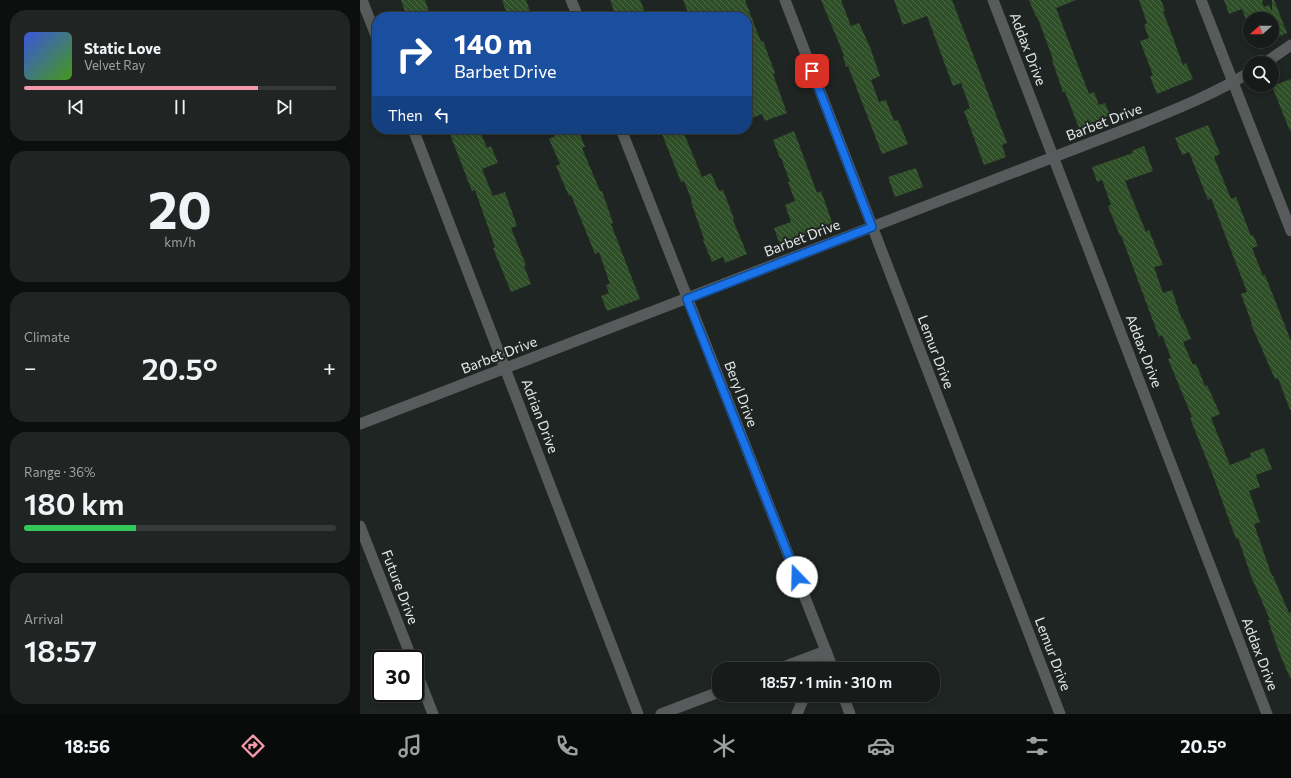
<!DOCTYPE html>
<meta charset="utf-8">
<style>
:root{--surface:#171c1a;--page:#202523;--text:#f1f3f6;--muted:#9ea1a2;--line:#363a39;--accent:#f39aab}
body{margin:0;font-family:Commissioner,sans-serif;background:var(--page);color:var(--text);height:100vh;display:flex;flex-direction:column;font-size:15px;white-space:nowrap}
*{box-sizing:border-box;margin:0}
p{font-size:13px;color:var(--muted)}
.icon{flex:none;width:22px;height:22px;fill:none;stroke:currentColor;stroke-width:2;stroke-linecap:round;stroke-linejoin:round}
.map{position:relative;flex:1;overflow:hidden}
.drawer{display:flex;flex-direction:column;gap:10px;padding:10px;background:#0d0f0e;width:360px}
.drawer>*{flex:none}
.banner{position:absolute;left:12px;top:12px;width:380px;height:122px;border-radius:16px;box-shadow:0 2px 6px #0003,0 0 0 1px var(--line);background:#1a4fa0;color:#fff;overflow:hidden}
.needle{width:26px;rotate:249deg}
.fabs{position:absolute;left:883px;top:12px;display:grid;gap:8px}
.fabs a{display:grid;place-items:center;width:36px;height:36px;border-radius:50%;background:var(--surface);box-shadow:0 2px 6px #0003,0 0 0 1px var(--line);font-size:20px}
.speed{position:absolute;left:12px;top:650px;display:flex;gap:8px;font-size:20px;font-weight:700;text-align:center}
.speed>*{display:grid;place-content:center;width:52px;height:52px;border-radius:50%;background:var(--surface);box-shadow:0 2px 6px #0003,0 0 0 1px var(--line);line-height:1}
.speed .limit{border:2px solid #111;border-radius:6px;background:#fff;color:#111}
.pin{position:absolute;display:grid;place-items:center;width:34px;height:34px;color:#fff;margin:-17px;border-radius:8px;box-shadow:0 2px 6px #0006}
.me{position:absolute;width:44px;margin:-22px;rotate:339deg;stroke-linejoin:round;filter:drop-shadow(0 0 3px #0008)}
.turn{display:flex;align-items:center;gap:14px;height:84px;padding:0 16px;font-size:18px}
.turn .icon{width:52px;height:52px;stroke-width:2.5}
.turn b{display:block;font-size:28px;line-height:34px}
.then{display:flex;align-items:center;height:38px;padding:0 16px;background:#0003;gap:8px;font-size:15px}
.big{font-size:30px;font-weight:600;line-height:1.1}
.drawer .card{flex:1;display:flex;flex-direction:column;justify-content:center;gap:6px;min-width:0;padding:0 14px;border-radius:16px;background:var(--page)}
.drawer .dial{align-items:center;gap:0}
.dial b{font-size:52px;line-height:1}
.song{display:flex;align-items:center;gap:12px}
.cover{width:48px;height:48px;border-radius:6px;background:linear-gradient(135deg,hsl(230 70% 55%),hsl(100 70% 35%))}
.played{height:4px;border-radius:2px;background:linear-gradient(90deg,var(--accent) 75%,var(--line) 75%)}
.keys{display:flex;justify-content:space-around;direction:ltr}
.heat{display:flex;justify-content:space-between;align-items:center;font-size:22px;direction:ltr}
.charge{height:6px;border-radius:3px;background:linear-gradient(90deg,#34c759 36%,var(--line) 0)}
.trip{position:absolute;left:352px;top:662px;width:228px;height:40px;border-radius:16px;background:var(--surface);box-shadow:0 2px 6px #0003,0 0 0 1px var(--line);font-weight:600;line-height:40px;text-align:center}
.dock{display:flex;height:64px;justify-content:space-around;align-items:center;background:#090b0a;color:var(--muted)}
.dock .icon{width:28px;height:28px}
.dock .selected{color:var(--accent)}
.dock b{font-size:18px;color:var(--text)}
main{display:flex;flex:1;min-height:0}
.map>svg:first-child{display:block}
.building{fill:url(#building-back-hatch)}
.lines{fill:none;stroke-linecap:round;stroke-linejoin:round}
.minor{stroke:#585b5b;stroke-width:11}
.tertiary{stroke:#585b5b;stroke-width:11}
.route-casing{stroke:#114b97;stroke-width:10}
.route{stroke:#1a73e8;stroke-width:7}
.labels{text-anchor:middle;stroke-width:4;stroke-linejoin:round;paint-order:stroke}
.street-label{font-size:14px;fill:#e5e9e8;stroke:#1f2523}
</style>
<main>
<section class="drawer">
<div class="card">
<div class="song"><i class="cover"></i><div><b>Static Love</b><p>Velvet Ray</p></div></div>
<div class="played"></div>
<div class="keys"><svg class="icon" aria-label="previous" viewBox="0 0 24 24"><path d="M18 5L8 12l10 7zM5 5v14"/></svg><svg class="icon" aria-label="pause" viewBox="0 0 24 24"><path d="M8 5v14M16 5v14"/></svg><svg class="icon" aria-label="next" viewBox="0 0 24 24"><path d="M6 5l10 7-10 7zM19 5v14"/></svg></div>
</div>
<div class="card dial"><b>20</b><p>km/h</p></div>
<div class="card"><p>Climate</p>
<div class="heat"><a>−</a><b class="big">20.5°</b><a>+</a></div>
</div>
<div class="card"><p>Range · 36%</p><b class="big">180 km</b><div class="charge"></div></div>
<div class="card"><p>Arrival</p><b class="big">18:57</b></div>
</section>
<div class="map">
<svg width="931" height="714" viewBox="0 0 931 714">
<defs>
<pattern id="building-back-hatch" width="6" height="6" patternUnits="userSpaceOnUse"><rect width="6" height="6" fill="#2f4f28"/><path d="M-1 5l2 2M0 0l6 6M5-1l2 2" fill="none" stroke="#4d6847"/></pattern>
</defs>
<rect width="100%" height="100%" fill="#1f2523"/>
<g class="building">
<polygon points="41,0 65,0 71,17 47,17"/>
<polygon points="142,0 166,0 172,17 148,17"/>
<polygon points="250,0 280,0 287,17 256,17"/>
<polygon points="323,0 385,0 401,42 403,41 415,73 413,74 427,113 405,121 402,114 387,120 387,17 330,17"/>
<polygon points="461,0 481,0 491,26 499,23 510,47 520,76 511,80 519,102 526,100 534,121 538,120 548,144 522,154 488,66 486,67 483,56 484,55"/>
<polygon points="534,0 592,0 647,143 642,145 646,157 624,165 604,111 610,108 601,83 593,86 567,16 543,25"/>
<polygon points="669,0 716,0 696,8 729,94 734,92 739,105 745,103 750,115 719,128 705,92 703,92 692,60 693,59 677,16 676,17"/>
<polygon points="779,0 801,0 805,10 803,11 823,65 826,63 833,79 797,94 790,77 793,75 780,41 789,38 784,25 787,23"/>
<polygon points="864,0 903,0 902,2 904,7 909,5 912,12 912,0 914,0 927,33 912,39 912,19 886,19 882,9 869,14"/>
<polygon points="931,79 931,131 930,131 912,86"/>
<polygon points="848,125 860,154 854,157 871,199 876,197 891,236 893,235 898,246 892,248 903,276 905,275 931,341 931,410 930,410 918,378 915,379 891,324 892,324 881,294 887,292 851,198 848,200 829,152 822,155 815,138"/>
<polygon points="88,129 119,129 127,148 131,146 138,163 122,169 133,196 145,192 157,226 151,228 166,265 164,266 171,284 151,292 133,248 135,247 115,190 112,191"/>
<polygon points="192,129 218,129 225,147 222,148 240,191 242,191 253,223 251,224 280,299 247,311 241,296 249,293 246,285 250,284 239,252 235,254 211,195 209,196 196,166 200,164 189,139 195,136"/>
<polygon points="300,129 322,129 342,177 351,173 359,191 363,190 374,219 373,220 387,254 365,263 363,257 352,262 343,240 344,239 331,202 332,201 324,181 321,182"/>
<polygon points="434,131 457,193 461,191 473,225 420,245 414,228 431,222 425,205 435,201 428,182 430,182 421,158 420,158 413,140"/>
<polygon points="784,146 793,171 765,181 786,232 789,230 803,265 794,267 803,293 812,290 822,320 823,319 831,339 823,342 833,365 836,364 845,386 847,385 860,414 851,418 870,465 891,457 890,453 904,448 912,469 896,475 900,487 889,491 900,522 894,524 912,576 913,576 929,613 931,612 931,678 930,678 919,652 908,620 910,620 891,576 878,538 876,539 852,473 830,418 832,417 808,359 811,358 802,335 799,337 761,235 760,236 748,206 751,205 742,180 737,182 732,167 773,153 772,151"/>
<polygon points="556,168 563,187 535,197 528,177"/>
</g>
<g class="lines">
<g class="minor">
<polyline points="2,0 17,38"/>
<polyline points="211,0 218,17"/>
<polyline points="425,0 700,714"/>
<polyline points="633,0 907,714"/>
<polyline points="841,0 931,231"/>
<polyline points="905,63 931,45"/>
<polyline points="53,129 278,714"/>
<polyline points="261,129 466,651 456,669"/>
<path d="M0,424l782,-301c37,-15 74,-30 108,-51"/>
<polyline points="0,526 52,659"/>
<polyline points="55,668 73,714"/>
<polyline points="437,714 445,695"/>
</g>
<g class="tertiary">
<polyline points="418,669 466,651 473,669"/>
<polyline points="483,695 490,714"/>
<polyline points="301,714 359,692"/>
</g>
</g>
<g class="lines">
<g class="route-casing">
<polyline id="route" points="437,577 327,299 512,227 452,71"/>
</g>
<use href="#route" class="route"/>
</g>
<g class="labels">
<g class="street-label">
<text transform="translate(668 49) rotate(69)" y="5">Addax Drive</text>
<text transform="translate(744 122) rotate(-21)" y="5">Barbet Drive</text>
<text transform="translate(442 238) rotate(-21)" y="5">Barbet Drive</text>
<text transform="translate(784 351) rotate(69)" y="5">Addax Drive</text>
<text transform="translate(576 352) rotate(69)" y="5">Lemur Drive</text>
<text transform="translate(139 355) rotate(-21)" y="5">Barbet Drive</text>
<text transform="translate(381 394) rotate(69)" y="5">Beryl Drive</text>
<text transform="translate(180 416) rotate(69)" y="5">Adrian Drive</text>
<text transform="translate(40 587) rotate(69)" y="5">Future Drive</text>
<text transform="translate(693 654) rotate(69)" y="5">Lemur Drive</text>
<text transform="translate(900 654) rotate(69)" y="5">Addax Drive</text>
</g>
</g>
</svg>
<div class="fabs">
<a><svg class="needle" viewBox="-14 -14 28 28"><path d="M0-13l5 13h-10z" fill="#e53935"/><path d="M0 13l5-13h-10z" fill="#9ea1a2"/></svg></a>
<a><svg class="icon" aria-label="search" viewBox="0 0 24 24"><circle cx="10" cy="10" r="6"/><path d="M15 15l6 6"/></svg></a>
</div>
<div class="speed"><div class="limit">30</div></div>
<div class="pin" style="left:452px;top:71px;background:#d93025"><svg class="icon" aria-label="arrive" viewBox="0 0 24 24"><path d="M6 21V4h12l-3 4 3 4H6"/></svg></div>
<svg class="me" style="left:437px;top:577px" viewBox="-20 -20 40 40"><circle r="19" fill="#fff"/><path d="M0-13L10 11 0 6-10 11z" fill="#1a73e8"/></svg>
<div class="trip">18:57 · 1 min · 310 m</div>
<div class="banner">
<div class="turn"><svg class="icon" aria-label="right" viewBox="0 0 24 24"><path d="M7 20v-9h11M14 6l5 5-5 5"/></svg><div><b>140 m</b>Barbet Drive</div></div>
<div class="then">Then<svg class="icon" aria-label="left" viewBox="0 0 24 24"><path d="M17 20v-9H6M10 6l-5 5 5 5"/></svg></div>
</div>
</div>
</main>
<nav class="dock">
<b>18:56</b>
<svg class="icon selected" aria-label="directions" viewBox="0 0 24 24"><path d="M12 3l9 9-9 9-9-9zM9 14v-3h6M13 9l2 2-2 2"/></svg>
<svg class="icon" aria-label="music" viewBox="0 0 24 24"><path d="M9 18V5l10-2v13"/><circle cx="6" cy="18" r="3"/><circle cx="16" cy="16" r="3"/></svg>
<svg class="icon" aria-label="phone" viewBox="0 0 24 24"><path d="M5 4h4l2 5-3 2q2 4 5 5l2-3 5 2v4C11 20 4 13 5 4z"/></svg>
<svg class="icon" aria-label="climate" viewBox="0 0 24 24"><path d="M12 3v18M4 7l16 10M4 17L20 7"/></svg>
<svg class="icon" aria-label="car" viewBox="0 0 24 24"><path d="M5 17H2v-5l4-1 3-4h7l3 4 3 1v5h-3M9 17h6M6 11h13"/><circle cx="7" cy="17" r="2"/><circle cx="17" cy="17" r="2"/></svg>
<svg class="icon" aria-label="filters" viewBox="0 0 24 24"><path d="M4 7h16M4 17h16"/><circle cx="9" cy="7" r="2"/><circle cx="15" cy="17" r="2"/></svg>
<b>20.5°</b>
</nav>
